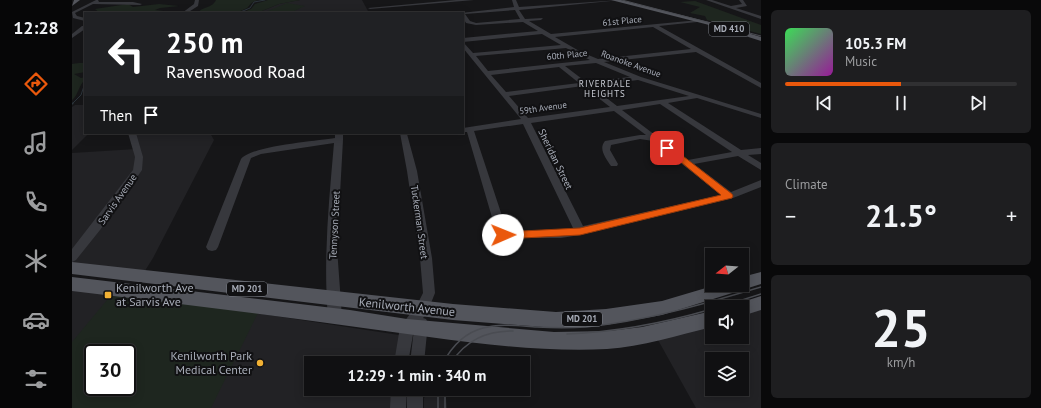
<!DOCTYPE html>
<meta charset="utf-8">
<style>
:root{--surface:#101012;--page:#1e1e20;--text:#f1f3f6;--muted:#9c9d9f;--line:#303032;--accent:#ea580c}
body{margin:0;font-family:"PT Sans",sans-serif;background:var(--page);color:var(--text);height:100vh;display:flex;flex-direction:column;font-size:15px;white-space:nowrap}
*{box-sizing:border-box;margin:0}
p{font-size:13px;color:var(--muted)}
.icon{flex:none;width:22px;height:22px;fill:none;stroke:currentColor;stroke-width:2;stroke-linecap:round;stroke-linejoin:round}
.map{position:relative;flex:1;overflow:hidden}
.details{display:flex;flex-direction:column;gap:10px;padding:10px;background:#09090a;width:280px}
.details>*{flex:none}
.hud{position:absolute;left:12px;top:12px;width:380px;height:122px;border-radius:0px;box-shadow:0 2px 10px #0003,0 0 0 1px var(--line);background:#202124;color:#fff;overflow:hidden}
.needle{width:26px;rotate:253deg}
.buttons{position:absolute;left:633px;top:248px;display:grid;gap:8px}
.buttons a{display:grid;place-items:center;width:44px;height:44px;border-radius:0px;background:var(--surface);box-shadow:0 2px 10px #0003,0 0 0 1px var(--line);font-size:20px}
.speed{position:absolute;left:12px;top:344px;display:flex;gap:8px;font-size:20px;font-weight:700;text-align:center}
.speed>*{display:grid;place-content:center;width:52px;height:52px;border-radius:50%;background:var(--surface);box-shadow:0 2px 10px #0003,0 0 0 1px var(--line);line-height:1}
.speed .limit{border:2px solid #111;border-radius:6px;background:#fff;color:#111}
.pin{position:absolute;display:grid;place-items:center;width:34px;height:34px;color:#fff;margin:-17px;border-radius:8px;box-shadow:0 2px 6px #0006}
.me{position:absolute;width:44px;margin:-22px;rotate:89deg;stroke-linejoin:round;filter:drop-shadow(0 0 3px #0008)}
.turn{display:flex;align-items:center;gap:14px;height:84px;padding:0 16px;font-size:18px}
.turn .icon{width:52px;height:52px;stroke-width:2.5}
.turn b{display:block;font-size:28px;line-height:34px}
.then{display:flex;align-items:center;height:38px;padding:0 16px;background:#0003;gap:8px;font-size:15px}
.big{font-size:30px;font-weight:700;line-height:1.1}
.details .widget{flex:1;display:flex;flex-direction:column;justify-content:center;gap:6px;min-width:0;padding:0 14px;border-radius:6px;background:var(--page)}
.details .dial{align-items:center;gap:0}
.dial b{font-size:52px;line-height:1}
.song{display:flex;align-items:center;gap:12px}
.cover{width:48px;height:48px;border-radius:6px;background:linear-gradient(135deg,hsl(130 70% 55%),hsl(300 70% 35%))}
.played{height:4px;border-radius:2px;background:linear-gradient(90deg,var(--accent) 50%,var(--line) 50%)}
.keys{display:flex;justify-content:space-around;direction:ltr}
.heat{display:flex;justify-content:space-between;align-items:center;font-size:22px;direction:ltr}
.trip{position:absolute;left:232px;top:356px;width:226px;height:40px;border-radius:0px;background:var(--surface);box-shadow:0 2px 10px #0003,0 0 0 1px var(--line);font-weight:700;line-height:40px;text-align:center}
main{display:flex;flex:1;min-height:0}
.tab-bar{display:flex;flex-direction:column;width:72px;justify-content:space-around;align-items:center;background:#060607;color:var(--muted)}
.tab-bar .icon{width:28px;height:28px}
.tab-bar .current{color:var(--accent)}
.tab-bar b{font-size:18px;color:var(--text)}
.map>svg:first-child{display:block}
.built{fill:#222225;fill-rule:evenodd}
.green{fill:#1e261f;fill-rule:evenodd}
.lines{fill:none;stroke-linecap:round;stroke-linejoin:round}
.stream-far1{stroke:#2c353c;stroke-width:1}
.stream{stroke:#2c353c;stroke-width:1.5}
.minor{fill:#37383d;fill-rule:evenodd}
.major{fill:#53555c;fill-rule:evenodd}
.tram-far1{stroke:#4a4c52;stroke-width:1}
.tram{stroke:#4a4c52;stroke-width:1.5}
.route{fill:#ea580c;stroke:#983908}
.poi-dot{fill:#f2b134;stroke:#111113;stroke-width:1.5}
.labels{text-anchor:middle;stroke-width:4;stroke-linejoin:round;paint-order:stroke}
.far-street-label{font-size:9px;fill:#a8adb8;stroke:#111113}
.shield{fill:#111113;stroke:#7b7e86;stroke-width:1}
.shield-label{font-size:9px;font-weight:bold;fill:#a8adb8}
.far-neighbourhood-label{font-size:9px;letter-spacing:1px;fill:#c9ccd4;stroke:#111113}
.street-label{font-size:10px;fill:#a8adb8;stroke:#111113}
.near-poi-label{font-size:12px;fill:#a8adb8;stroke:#111113;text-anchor:start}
.near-street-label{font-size:12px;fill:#a8adb8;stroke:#111113}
</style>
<main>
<nav class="tab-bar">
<b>12:28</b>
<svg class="icon current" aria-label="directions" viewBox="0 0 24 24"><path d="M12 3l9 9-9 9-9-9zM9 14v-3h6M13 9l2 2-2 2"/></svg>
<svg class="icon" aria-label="music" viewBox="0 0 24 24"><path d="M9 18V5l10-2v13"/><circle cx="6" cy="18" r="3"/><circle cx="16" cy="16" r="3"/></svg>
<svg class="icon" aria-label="phone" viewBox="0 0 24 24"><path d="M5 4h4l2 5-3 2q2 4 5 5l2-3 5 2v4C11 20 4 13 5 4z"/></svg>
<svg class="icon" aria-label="climate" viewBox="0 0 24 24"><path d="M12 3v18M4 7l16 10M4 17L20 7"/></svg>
<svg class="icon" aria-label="car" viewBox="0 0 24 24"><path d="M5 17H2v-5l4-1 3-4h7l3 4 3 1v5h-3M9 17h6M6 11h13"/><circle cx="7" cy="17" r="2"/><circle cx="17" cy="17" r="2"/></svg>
<svg class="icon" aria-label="filters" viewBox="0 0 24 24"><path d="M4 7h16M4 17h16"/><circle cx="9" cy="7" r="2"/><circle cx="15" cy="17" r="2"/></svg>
</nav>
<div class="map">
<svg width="689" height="408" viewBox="0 0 689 408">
<rect width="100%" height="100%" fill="#161618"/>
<g class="built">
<polygon points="228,0 290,0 297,13 185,13 207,4"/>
<polygon points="3,105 13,105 13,133 17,133 0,150 0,107"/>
<polygon points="60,133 138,133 142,140 81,258 69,277 0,268 0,153 64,149"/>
<path d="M0,285l327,50 1,28h-89v26h88l-1,19h-326zM21,353h34v34h-34z"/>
<path d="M689,309v99h-65l-38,-68 54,-15v12h30v-21zM640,359h30v30h-30z"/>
<polygon points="359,389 373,389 375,408 352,408 352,398"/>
</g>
<g class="green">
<path d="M144,0h43c-6,1 -8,3 -12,8l-11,5h-38c4,-7 14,-4 18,-13z"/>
<polygon points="196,0 228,0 207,4 185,13 169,13 179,9 183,4"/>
<polygon points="623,1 689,25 689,34 635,20 633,16 618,13 628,7 608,2"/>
<polygon points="215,3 233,6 218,13 191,13"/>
<polygon points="56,4 61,7 87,4 107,6 88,8 83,10 100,12 98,13 28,13 23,9"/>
<path d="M7,63h6v9l-11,2 7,4 4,-1v3c-7,6 -6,14 -13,20v-36z"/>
<path d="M40,294l146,19 -47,95h-139v-66zM21,353h34v34h-34z"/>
</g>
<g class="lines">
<g class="stream-far1">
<polyline points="166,13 178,8 182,2 193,0"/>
<polyline points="0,104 9,95 13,83"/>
</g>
<polyline class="stream" points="0,104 1,103"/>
<g class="minor">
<polygon points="24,0 26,0 27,2 61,2 70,4 68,5 21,4 3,13 5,16 13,18 13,21 1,18 0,12"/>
<polygon points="123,0 127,0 126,6 115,13 110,13 122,4"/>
<polygon points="384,0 402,0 298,9 296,8"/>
<path d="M440,0h4l3,7 102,-7 -102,10 6,9 18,-1 -2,2 -12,1 22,13 148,-14 -2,2 -38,4 102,57v5l-65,-36 -92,10 37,15 120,37v4l-64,-20 -29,5 73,47 20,-2v6l-13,1 13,8v7l-23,-14 -44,8 37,28 30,-12v7l-28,11 -153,37 -19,3h-78l-1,-3 1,-3 13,-1 -29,-99h-4v-4l58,-9 -58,-71v-6l10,11 88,-8 -19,-11 -79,8v-4l75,-7 -15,-9 -47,3 -10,-2 -3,-5v-5h-2l53,-6zM443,10l5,9 -44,4 -6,-2 -5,-7zM581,27l38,22 -93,10 -17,-7 -26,-15zM494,48l24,12 -102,11 -12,-15zM524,63l34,14 -44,5 -21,-16zM487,67l20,16 -73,9 -15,-17zM566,80l51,16 -72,10 -26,-20zM511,86l27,21 -82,11 -19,-22zM588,104l72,48 -44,8 -66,-50zM542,111l32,24h-6l-35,6c-7,8 1,17 6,25h6l1,-2 -8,-14 1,-5 29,-6 13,2 68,54 -138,31 -52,-103zM451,124l50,104 -12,2 -54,1 -33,-100z"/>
<polygon points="634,0 640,0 659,6 670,4 667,0 671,0 675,6 664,8 689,16 689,19"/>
<polygon points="10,26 13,26 13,29 0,38 0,34"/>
<polygon points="56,133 64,133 71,157 70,170 28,230 4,260 0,262 0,249 61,170 63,157"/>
<path d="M263,133h8v7l-6,108 5,69 -2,4 -5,2 -5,-2 -2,-4c-5,-58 1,-116 6,-174l-73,11 -10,4 -33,89 -2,3 -4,1 -4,-1 -2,-3 35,-88c10,-13 75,-18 94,-21z"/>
<polygon points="328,133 335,134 345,171 360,258 363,293 355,313 351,318 354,319 356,323 352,363 338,363 342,329 336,363 322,363 328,327 345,305 351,293 348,258 335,171"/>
<polygon points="319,389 335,389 334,408 318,408"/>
<rect x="335" y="389" width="16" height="19"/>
</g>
<g class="major">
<polygon points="2,0 8,0 0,6"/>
<polygon points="539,0 549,0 649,25 689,37 689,41 645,27"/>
<polygon points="0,262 381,304 484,312 534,309 590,301 644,285 670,285 670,277 689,272 689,284 590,315 534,325 484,328 381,320 0,274"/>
<path d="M0,277l278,33 57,9 147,13 55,-1 33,-4 70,-16v16c-34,8 -70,20 -105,22 -86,4 -173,-12 -258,-23 -92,-13 -185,-24 -277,-35z"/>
<polygon points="689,296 689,310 670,316 670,307 662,307 664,304"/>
</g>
<polyline class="tram-far1" points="550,0 689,36"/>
<g class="tram">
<polyline points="648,307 689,294"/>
<path d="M495,334c50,-2 97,-11 145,-25"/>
<path d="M371,363c9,-17 21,-30 40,-35 18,-5 36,-2 54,-1 17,1 33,1 49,0 60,-6 118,-23 175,-40"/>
<path d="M379,363c15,-23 35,-32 62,-32"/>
<polyline points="366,389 366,408"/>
<polyline points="373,389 373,408"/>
</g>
</g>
<polygon class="route" points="593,146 598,146 660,194 661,196 660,198 508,235 431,239 428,238 426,235 428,233 431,232 508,228 649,195 593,149"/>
<g class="poi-dot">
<rect x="32" y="291" width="8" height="8" rx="2"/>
<circle cx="188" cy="363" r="4"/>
</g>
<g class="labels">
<g class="far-street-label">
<text transform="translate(550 21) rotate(-6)" y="3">61st Place</text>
<text transform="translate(495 55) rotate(-6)" y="3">60th Place</text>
<text transform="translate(559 64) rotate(20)" y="3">Roanoke Avenue</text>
<text transform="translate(471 108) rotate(-8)" y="3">59th Avenue</text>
</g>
<g class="shield">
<rect x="637" y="22" width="40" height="14" rx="3"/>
<rect x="155" y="282" width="40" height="14" rx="3"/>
<rect x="490" y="312" width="40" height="14" rx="3"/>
</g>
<g class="shield-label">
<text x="657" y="32">MD 410</text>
<text x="175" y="292">MD 201</text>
<text x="510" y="322">MD 201</text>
</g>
<g class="far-neighbourhood-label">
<text x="533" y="87">RIVERDALE<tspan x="533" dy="10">HEIGHTS</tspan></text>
</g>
<g class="street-label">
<text transform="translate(484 159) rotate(64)" y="4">Sheridan Street</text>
<text transform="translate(45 199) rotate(-55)" y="4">Sarvis Avenue</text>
<text transform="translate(348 222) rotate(82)" y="4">Tuckerman Street</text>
<text transform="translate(262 225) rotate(-87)" y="4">Tennyson Street</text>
</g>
<g class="near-poi-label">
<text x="44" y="292">Kenilworth Ave<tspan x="44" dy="14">at Sarvis Ave</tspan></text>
<text x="180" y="360" text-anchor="end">Kenilworth Park<tspan x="180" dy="14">Medical Center</tspan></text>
</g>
<g class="near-street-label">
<text transform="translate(335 307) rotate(6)" y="4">Kenilworth Avenue</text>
</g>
</g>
</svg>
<div class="buttons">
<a><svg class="needle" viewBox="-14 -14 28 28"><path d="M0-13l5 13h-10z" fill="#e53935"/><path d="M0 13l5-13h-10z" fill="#9c9d9f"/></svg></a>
<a><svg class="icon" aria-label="sound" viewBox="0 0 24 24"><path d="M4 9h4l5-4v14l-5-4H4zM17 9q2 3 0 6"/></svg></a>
<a><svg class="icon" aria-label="layers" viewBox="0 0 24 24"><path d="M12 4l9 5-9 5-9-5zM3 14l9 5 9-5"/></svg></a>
</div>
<div class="speed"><div class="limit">30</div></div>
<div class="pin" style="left:595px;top:148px;background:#d93025"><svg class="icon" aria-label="arrive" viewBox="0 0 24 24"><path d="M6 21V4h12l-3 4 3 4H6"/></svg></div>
<svg class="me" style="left:431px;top:235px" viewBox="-20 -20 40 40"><circle r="19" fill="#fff"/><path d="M0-13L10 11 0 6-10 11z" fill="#ea580c"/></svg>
<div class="trip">12:29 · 1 min · 340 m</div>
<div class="hud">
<div class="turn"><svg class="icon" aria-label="left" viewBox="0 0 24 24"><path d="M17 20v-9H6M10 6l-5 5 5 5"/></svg><div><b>250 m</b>Ravenswood Road</div></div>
<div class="then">Then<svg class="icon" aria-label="arrive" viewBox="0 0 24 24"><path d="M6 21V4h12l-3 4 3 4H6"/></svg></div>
</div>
</div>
<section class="details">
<div class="widget">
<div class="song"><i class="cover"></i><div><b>105.3 FM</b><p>Music</p></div></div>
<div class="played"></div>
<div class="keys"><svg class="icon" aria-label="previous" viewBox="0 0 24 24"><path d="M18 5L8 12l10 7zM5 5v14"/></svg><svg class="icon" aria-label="pause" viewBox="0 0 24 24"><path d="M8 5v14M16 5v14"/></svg><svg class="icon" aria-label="next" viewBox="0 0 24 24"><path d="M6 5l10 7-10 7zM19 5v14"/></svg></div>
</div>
<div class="widget"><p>Climate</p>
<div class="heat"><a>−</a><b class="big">21.5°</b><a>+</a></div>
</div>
<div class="widget dial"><b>25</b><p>km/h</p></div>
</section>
</main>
